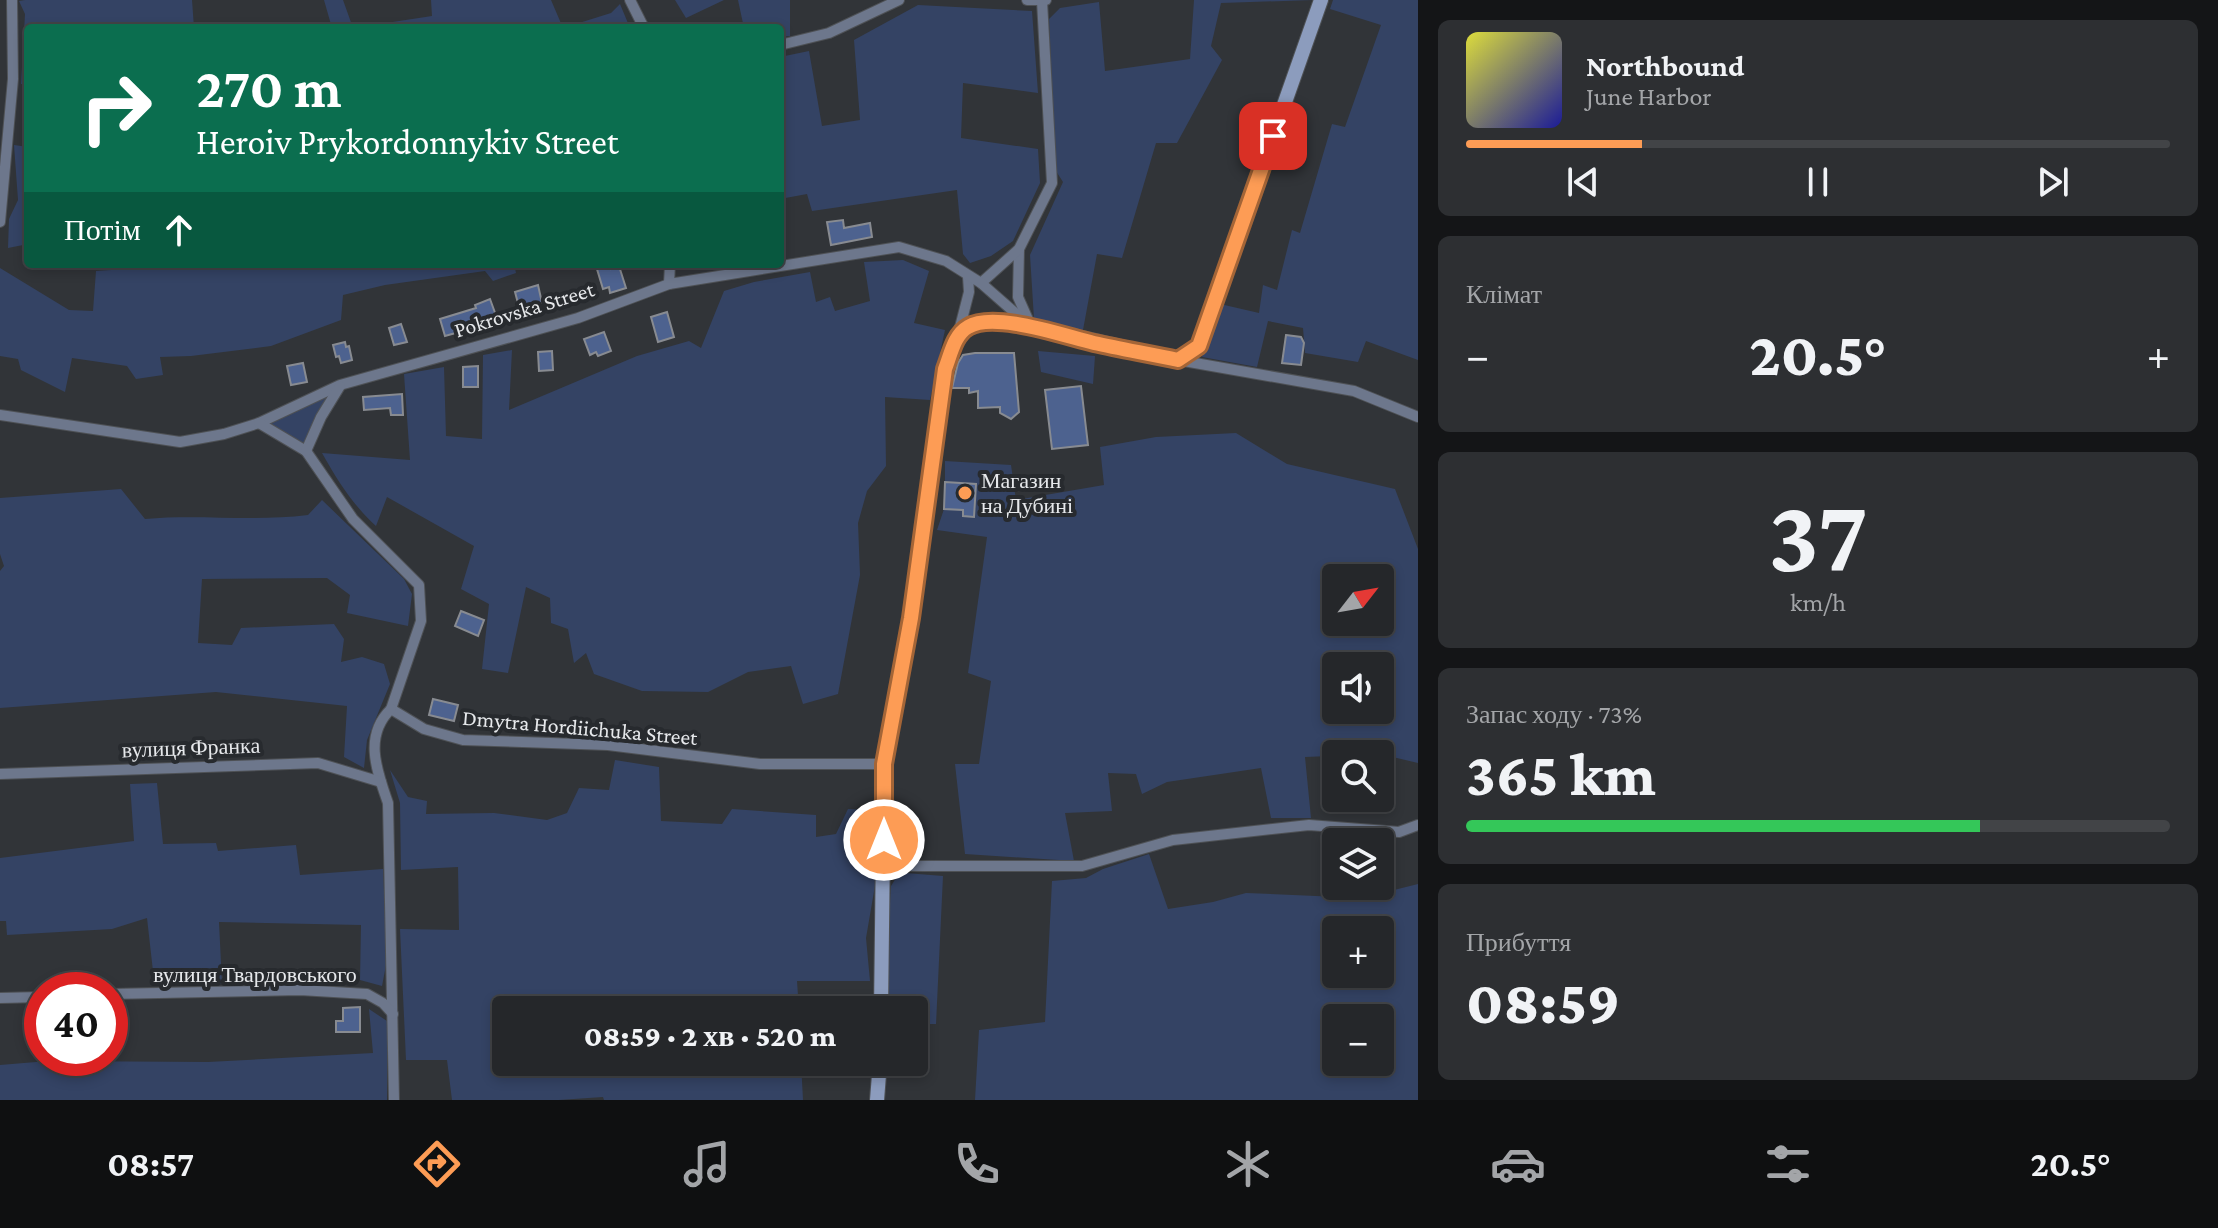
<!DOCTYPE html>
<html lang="uk">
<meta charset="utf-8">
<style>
:root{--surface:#25272a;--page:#2d2f32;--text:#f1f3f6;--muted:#a3a5a8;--line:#424447;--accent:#fd9c55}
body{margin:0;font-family:"Crimson Pro",serif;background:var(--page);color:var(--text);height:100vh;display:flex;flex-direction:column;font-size:30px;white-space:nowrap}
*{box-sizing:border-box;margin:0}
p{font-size:26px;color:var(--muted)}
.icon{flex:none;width:44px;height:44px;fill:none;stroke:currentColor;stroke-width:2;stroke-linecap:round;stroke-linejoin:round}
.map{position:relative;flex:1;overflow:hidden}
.details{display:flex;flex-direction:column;gap:20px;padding:20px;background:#141517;width:800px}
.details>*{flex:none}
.banner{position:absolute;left:24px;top:24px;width:760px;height:244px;border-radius:8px;box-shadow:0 4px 12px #0003,0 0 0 2px var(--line);background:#0b6e4f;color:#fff;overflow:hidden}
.needle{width:52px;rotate:59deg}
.buttons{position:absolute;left:1322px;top:564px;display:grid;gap:16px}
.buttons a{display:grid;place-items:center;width:72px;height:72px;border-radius:8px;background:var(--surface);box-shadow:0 4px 12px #0003,0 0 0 2px var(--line);font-size:40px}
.speed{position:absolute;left:24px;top:972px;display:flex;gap:16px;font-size:40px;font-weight:700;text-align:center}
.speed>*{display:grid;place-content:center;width:104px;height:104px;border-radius:50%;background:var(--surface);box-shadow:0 4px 12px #0003,0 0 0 2px var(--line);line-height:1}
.speed .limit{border:12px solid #d22;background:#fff;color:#111}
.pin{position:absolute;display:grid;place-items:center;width:68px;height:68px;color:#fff;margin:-34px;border-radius:16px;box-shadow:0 4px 12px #0006}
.me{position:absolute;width:88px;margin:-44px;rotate:0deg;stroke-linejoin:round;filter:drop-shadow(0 0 6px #0008)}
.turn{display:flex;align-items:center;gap:28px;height:168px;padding:0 40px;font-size:36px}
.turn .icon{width:104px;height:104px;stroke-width:2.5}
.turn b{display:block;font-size:56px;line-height:68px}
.then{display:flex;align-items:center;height:76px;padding:0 40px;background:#0003;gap:16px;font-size:30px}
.big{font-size:60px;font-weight:800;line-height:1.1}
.details .widget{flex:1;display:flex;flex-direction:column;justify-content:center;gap:12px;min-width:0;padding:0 28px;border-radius:12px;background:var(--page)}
.details .dial{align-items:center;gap:0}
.dial b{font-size:104px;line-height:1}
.song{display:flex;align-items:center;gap:24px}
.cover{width:96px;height:96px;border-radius:12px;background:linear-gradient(135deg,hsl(60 70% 55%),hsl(240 70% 35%))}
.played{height:8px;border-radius:4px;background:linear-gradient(90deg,var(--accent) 25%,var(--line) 25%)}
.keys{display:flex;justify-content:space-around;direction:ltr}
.heat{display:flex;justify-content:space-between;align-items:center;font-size:44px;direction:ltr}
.charge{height:12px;border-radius:6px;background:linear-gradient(90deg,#34c759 73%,var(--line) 0)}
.trip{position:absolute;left:492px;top:996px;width:436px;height:80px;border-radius:8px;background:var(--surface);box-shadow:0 4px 12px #0003,0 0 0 2px var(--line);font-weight:800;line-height:80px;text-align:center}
.menu{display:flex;height:128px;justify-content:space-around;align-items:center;background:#0f1011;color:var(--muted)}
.menu .icon{width:56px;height:56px}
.menu .active{color:var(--accent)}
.menu b{font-size:36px;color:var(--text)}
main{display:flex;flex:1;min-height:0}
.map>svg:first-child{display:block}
.green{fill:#344364;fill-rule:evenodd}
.building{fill:#4d628f;stroke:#888b91;stroke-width:2}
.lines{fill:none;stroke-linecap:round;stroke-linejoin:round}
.street-casing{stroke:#4e5155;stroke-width:12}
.secondary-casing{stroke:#4e5155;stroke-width:16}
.street{stroke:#6d778c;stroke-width:10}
.secondary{stroke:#8c9cbd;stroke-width:14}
.route-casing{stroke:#a46537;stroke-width:20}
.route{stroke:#fd9c55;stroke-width:14}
.poi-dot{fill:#fd9c55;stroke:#272a2e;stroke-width:3}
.labels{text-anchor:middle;stroke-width:8;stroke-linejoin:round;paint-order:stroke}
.street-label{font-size:22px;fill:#e6e8eb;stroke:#272a2e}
.poi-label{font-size:22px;fill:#e6e8eb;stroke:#272a2e;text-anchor:start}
</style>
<main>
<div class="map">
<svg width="1418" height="1100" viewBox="0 0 1418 1100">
<rect width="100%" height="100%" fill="#313438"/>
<g class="green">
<polygon points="25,0 192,0 194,28 28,28 28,84 21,84 25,14 19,1"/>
<polygon points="324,0 343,0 353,28 432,16 431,0 551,0 563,28 611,13 620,4 630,28 332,28"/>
<polygon points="675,0 724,0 686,18"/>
<polygon points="738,0 790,0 790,36 780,37 780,28 744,28"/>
<polygon points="1194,0 1313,0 1221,3 1211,46 1222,60 1177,143 1156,143 1122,258 1097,254 1083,330 1034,319 1030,255 1063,182 1056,171 1049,19 1060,8 1099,2 1105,71 1190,59"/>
<polygon points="1333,0 1418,0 1418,360 1366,341 1358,362 1305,353 1303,328 1268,321 1257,367 1202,357 1220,304 1259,313 1263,285 1277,290 1292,230 1300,233 1332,124 1345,127 1381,25 1330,9"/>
<polygon points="918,5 1032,11 1038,93 963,83 961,138 1038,149 1040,183 1013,241 991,256 970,263 963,254 957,190 812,211 807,194 780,199 780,57 809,51 822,126 860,120 854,40"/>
<polygon points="14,145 28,147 28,244 8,248 9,219 18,200"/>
<path d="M903,260l26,11 -15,52 31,7 -15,70 -45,-3 1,69 -19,25 -9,32 2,52 -22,119 -35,10 -12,-38 -43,6 -40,20 -66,-1 -48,-17 -8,-21 -12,10 -6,-34 -17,-6 -1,-25 -24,-11 -18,86 -26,-4 7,-65 -28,-15 13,-43 -87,-49 -11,29c-23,-21 -39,-46 -54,-73l88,7 -6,-86 40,-7 2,69 36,3 1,-84 29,-5 -3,60 128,-54 52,-15 12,7 23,-57 30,-9 56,-10 6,30 14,-5 5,14 35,-10 -6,-39z"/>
<polygon points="126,264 514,264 516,273 493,281 485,271 385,285 343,295 341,320 271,346 191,356 160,357 163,375 136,379 127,366 72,358 65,392 21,370 18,359 0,356 0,268 69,310 93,311 96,271 126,269"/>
<polygon points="1038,351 1095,356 1093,384 1041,372"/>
<polygon points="331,392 304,445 268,423"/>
<path d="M1236,433l51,31 108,25 23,60v214l-38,-9 -75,3 6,61h-40l-10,-50 -94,14 -25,12 -6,-20 -28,-1 4,38 -47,2 9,48 -109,-7 -10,-90h24l12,-83 -23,-8 19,-136 -50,-7 7,-21 19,1v6h11l-29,-34v-21l66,4 5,35 88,-15 -4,-38 56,-10zM1336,578h44v44h-44zM1336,666h44v44h-44z"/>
<path d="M121,489l24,30c54,-5 108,3 163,-4l14,-15 82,79 8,15 -4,32 -61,-13 3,-18 -23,-17 -125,1 -4,64 34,2 9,-17 93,-4 10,15 -3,23 21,-5 22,7 6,20 -23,56 -3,28 -20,-11 3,-51 -131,-14 -216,16v-137l4,-5 -4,-12v-56z"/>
<polygon points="615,760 659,767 661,821 722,824 732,809 816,815 816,837 836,834 848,809 868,810 877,874 866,938 870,981 797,981 799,1010 506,1010 506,1062 801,1062 803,1100 604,1100 603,1097 559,1100 452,1100 447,1060 406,1060 400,929 459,930 458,867 401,870 400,803 390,770 408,797 427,801 426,814 494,813 547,820 567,813 579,788 609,790"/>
<polygon points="157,783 163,844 216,843 218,851 296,845 300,875 383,869 387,960 382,986 360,980 361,925 219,922 222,984 154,980 147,918 112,929 7,935 6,921 0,921 0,858 134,841 130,784"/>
<path d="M1149,854l19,55 45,-7 33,-9 116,5 56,-14v216h-443l4,-70 66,-8 7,-141 34,-3 17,-9zM1336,930h44v44h-44zM1336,1018h44v44h-44z"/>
<polygon points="906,873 943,876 936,1024 914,1024 914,1010 889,1010 888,936 891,886 896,878"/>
<polygon points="369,1009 387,1021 387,1100 0,1100 0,1065 48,1061 208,1062 373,1053"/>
</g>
<g class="building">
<polygon points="843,220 844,228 870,223 872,237 831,245 827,222"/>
<polygon points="610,264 611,269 619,266 626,288 610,293 609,287 603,289 597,269"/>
<polygon points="538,285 542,303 519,307 515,292"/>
<polygon points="490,299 498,321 445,336 440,319 476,308 475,305"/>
<polygon points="667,312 674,337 658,342 651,317"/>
<polygon points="401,324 407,342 394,345 389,328"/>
<polygon points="604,332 611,351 598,356 596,352 590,355 584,339"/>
<polygon points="1286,335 1301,337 1304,343 1301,365 1282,363"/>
<polygon points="345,342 346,347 349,346 352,360 341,363 339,356 336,357 333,345"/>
<polygon points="552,351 553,370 539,371 538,352"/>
<polygon points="975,353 1014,353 1019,412 1011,419 1000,413 1000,407 978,408 978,391 969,393 969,388 952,388 958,363 963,355"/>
<polygon points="303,363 307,382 291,385 287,366"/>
<polygon points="478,366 478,387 463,387 463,367"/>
<polygon points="1081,386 1088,445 1052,449 1045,390"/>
<polygon points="402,394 403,415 391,415 390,408 364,410 363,397"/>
<polygon points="945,482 976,484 974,517 963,516 963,510 944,509"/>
<polygon points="461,611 484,620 478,636 455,626"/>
<polygon points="433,699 458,705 454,721 429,715"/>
<polygon points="360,1007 360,1032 336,1032 336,1021 343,1021 343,1008"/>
</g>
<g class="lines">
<g class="street-casing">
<g id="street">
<polyline points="630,0 644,28"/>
<polyline points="1027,0 1046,0"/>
<polyline points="780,45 829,33 899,0"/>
<polyline points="0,222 13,79 12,0"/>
<polyline points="1019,249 1018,297 1030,324"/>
<polyline points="981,283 1019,249 1052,183 1042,1"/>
<polyline points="669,284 670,264"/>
<polyline points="958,335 969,292 968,277"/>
<polyline points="1178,360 1354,391 1418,417"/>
<polyline points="0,415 180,442 224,434 259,423 340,385 578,318 669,284 899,247 946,261 981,283 1030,326"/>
<polyline points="259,423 306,451 353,519 419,585 421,621 391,709 424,729 463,740 608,745 760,764 884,764"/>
<polyline points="306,451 321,417 340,386"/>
<path d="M391,709c-28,27 -14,62 -3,94l6,297"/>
<polyline points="0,774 318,763 381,782"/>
<polyline points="884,866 1082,866 1173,840 1309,825 1399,832 1418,825"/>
<polyline points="110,994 300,990 367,994 383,1003 393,1014"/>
<polyline points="0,998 42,997"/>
</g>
</g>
<g class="secondary-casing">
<g id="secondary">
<polyline points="881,1010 884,764 911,618 945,369 958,335 973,324 984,321 1031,326 1178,360 1199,346 1321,0"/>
<polyline points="877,1100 880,1062"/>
</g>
</g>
<use href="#street" class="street"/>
<use href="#secondary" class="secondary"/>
</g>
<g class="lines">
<g class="route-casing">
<path id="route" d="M884,840v-76l27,-146 34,-249c6,-15 9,-34 23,-42 26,-16 96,9 126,16 27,6 56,11 84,17l21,-14 74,-210"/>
</g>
<use href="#route" class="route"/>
</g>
<circle class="poi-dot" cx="965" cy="493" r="8"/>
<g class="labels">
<g class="street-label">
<text transform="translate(524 309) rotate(-17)" y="8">Pokrovska Street</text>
<text transform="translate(580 727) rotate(5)" y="8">Dmytra Hordiichuka Street</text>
<text transform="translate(191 747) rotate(-2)" y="8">вулиця Франка</text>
<text x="255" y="982">вулиця Твардовського</text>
</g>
<g class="poi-label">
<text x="981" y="488">Магазин<tspan x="981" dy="25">на Дубині</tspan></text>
</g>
</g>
</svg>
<div class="buttons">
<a><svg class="needle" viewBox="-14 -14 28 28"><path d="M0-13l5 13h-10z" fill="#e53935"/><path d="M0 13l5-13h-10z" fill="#a3a5a8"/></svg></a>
<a><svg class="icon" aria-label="sound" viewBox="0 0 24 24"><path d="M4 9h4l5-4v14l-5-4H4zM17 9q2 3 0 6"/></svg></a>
<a><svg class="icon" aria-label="search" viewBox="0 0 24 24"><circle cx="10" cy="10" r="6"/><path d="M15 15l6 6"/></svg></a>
<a><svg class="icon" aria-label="layers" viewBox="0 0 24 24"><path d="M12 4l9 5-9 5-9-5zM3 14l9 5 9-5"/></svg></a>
<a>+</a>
<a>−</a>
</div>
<div class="speed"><div class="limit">40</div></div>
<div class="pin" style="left:1273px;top:136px;background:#d93025"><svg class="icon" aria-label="arrive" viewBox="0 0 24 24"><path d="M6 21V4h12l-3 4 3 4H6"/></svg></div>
<svg class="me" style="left:884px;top:840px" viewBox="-20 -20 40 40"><circle r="17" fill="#fd9c55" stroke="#fff" stroke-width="3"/><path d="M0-11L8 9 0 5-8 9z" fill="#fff"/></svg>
<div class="trip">08:59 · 2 хв · 520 m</div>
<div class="banner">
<div class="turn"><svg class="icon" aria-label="right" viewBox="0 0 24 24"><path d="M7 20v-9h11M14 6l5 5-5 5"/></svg><div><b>270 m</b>Heroiv Prykordonnykiv Street</div></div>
<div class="then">Потім<svg class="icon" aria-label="ahead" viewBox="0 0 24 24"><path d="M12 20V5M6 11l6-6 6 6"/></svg></div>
</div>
</div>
<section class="details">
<div class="widget">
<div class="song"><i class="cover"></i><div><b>Northbound</b><p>June Harbor</p></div></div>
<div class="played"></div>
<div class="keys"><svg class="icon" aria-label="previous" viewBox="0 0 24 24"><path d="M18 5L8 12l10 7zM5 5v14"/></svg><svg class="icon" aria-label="pause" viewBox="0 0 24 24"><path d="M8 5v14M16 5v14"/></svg><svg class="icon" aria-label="next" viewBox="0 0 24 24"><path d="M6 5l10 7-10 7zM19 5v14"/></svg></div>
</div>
<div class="widget"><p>Клімат</p>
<div class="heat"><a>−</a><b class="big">20.5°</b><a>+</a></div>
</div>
<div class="widget dial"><b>37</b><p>km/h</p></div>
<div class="widget"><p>Запас ходу · 73%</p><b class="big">365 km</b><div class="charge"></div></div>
<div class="widget"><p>Прибуття</p><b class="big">08:59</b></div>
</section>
</main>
<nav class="menu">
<b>08:57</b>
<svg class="icon active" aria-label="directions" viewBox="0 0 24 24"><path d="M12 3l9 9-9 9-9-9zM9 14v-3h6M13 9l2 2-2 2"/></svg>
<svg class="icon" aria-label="music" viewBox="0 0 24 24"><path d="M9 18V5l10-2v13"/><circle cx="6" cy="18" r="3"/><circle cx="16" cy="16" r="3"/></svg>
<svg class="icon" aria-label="phone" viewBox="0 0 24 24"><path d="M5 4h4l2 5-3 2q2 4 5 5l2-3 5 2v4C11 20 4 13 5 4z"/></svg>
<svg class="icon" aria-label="climate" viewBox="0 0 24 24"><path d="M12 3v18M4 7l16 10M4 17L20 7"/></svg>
<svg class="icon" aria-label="car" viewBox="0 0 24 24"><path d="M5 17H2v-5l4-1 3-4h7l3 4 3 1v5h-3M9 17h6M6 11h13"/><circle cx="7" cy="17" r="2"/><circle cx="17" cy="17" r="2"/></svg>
<svg class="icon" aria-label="filters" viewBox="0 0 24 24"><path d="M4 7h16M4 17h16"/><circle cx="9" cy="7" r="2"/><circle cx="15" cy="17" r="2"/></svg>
<b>20.5°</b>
</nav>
